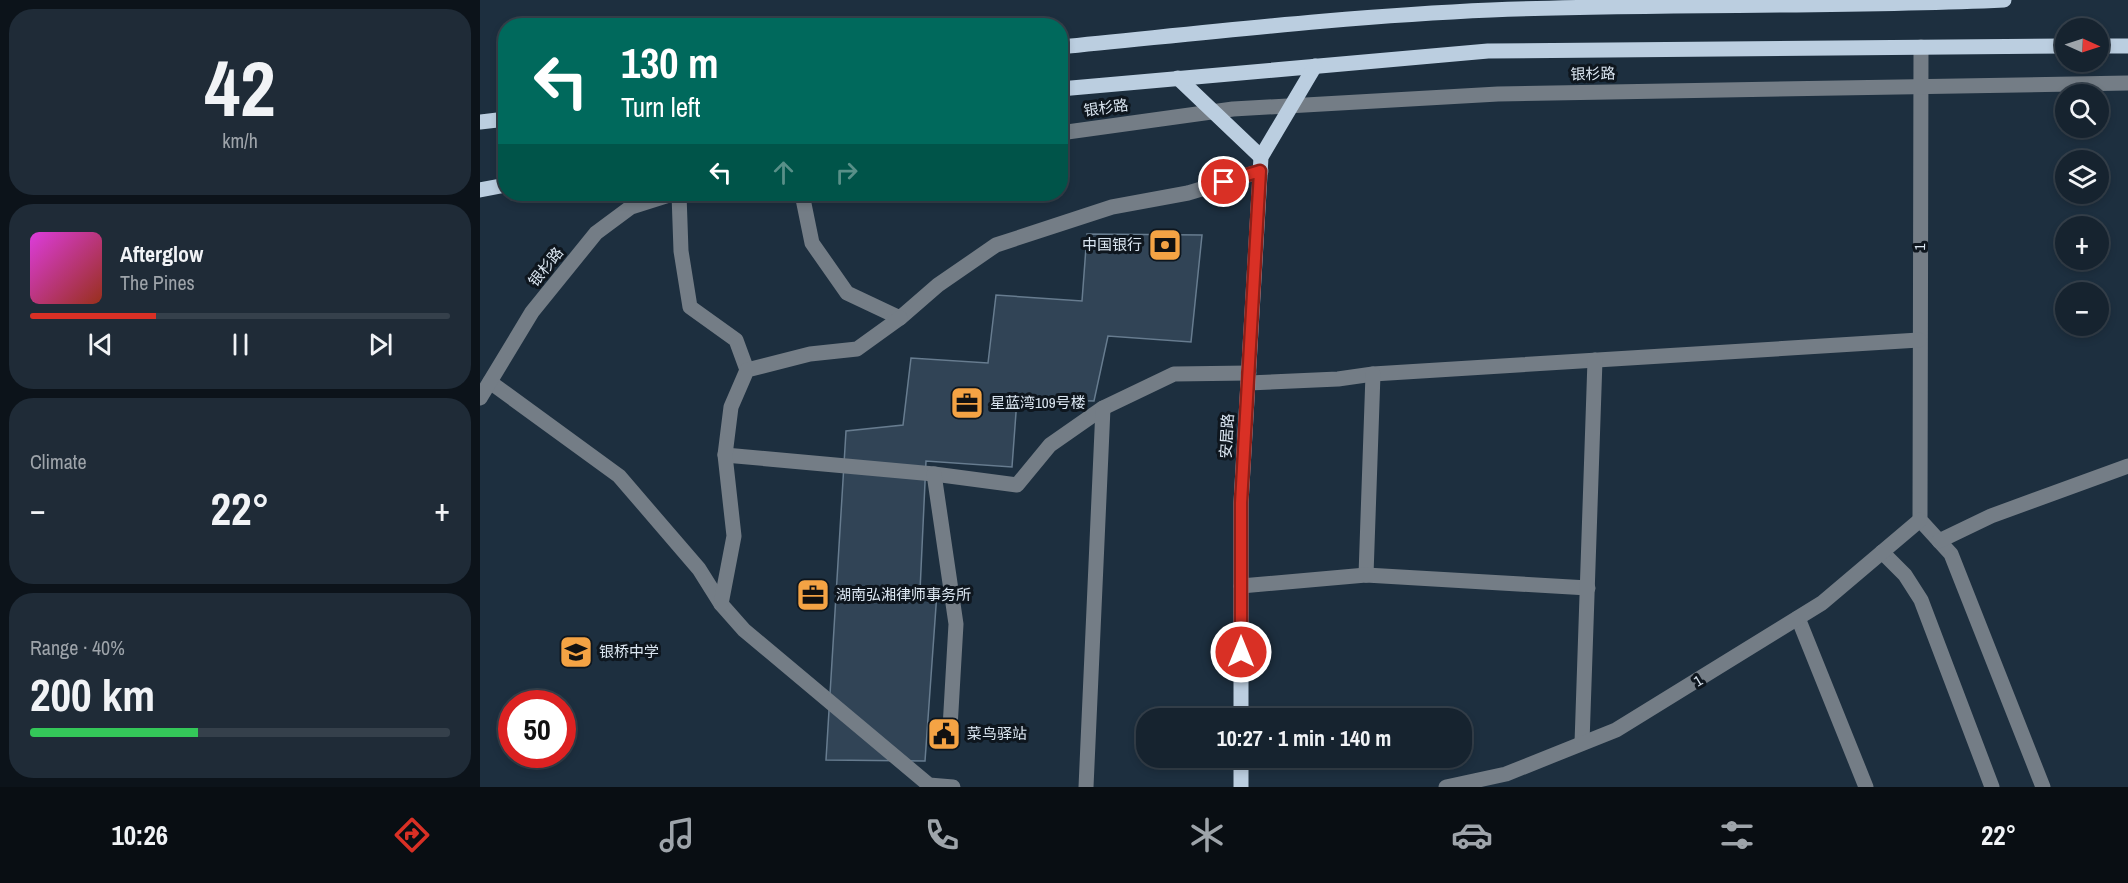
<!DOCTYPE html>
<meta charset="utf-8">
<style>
:root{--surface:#16232f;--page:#1f2b37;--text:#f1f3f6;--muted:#9ea4aa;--line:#35404b;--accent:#d93025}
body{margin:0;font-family:"Archivo Narrow","Noto Sans SC",sans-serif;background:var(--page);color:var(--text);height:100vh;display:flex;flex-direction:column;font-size:22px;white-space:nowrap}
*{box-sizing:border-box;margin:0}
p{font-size:20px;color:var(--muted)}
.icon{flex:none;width:33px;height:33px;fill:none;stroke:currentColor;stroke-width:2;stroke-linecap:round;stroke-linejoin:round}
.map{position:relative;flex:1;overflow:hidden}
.panel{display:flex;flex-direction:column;gap:9px;padding:9px;background:#0c131a;width:480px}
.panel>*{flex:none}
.guide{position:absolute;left:18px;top:18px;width:570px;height:183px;border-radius:24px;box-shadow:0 3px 9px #0003,0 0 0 2px var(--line);background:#00695c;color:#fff;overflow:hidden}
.needle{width:39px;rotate:93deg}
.controls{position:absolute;left:1575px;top:18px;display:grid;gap:12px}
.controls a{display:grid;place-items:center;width:54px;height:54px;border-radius:50%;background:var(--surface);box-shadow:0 3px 9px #0003,0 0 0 2px var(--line);font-size:30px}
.speed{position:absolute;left:18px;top:690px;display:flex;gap:12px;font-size:30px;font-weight:700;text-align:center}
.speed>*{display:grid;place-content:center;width:78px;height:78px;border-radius:50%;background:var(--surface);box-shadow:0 3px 9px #0003,0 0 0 2px var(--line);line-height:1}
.speed .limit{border:9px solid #d22;background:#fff;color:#111}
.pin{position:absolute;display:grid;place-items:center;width:51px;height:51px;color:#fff;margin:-26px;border:3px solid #fff;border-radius:50%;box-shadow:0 2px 6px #0007}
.me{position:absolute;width:66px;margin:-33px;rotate:0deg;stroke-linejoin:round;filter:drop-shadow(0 0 4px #0008)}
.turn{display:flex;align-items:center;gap:21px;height:126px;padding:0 24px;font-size:27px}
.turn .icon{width:78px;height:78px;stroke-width:2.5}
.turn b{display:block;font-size:42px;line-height:51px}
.lanes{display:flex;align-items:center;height:57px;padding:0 24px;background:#0003;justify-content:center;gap:30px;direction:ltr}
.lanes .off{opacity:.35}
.big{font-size:45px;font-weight:800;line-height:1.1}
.panel .widget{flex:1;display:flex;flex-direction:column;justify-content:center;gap:9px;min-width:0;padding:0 21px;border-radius:24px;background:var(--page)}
.panel .dial{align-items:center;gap:0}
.dial b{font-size:78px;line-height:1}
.song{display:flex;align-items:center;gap:18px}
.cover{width:72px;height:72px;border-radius:9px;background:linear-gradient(135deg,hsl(300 70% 55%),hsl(10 70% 35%))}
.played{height:6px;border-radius:3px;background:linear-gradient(90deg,var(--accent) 30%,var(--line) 30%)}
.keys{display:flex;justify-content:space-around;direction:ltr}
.heat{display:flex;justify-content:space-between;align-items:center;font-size:33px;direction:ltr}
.charge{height:9px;border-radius:4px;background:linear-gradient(90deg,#34c759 40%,var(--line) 0)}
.trip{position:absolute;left:656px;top:708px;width:336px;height:60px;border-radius:24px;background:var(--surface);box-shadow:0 3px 9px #0003,0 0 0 2px var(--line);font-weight:800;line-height:60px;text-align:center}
.dock{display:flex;height:96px;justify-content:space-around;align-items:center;background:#090e13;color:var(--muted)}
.dock .icon{width:42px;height:42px}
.dock .current{color:var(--accent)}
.dock b{font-size:27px;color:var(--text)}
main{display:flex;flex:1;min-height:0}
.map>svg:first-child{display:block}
.building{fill:#314456;stroke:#677c8f;stroke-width:1.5}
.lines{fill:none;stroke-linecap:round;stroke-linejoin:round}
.minor{stroke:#747d86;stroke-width:15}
.major{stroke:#bbcee0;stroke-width:15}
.route-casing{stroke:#8d1f18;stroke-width:15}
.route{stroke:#d93025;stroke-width:10}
.labels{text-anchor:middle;stroke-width:6;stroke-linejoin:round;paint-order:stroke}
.street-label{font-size:15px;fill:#dbe6f1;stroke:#0e161e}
.poi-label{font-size:15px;fill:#dbe6f1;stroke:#0e161e;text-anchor:start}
</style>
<main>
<section class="panel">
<div class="widget dial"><b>42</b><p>km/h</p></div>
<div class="widget">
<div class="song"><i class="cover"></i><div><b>Afterglow</b><p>The Pines</p></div></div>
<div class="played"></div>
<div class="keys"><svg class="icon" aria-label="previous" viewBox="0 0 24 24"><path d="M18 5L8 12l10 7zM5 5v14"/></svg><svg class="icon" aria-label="pause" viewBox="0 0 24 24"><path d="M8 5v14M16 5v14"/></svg><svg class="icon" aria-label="next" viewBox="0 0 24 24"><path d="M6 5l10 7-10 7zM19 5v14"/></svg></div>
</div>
<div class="widget"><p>Climate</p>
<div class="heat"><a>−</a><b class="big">22°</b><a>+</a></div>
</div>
<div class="widget"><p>Range · 40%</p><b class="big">200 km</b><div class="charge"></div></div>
</section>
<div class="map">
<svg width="1648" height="787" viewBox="0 0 1648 787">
<rect width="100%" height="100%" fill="#1d2f3f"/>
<polygon class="building" points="607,234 722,235 711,342 628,336 614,401 537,399 532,467 446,461 440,591 457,592 445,761 346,760 366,431 423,425 431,358 508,363 516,295 602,301"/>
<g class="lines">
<g class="minor">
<polyline points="1441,47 1440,520 1471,554 1563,787"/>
<polyline points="580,133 753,109 1018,94 1648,83"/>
<polyline points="199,194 201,251 210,307 256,340 267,370"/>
<polyline points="322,194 332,243 367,293 420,318 458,285 516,245 632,207 708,193 781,171"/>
<polyline points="10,382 139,476 219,569 241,604 264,630 449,785 473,787"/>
<polyline points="768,383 858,379 893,374 1439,340"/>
<polyline points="0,398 52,312 116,233 151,207 192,194"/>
<polyline points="245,455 454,474 537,485 570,445 623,408 694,374 769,373"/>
<polyline points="454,474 476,624 470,728"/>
<polyline points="1459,541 1511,516 1648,466"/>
<polyline points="1402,552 1425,575 1441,600 1512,787"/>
<polyline points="886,575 893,374"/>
<polyline points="761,586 886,575 1108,588"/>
<polyline points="241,604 254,536 245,455 251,407 267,370 330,354 377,349 420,318"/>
<polyline points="1318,618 1386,787"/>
<polyline points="1102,743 1115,360"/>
<polyline points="606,787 623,408"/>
<polyline points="966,787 1026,774 1136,730 1342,603 1440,520"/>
</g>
<g class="major">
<polyline points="1618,46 1648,46"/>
<path d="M580,47c144,-14 288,-31 431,-37 171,-7 343,-2 513,-10"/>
<polyline points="698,78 781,157"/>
<polyline points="580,89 1008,51 1586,46"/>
<polyline points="0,122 26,119"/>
<polyline points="0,190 26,185"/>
<polyline points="761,718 761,503 781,157 835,66"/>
<polyline points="761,787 761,758"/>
</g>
</g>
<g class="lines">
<g class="route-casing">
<polyline id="route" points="744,182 780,171 761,503 761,652"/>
</g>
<use href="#route" class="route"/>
</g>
<defs>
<g id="bank-square" transform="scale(1.725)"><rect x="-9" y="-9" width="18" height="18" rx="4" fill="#f4a344" stroke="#0e161e"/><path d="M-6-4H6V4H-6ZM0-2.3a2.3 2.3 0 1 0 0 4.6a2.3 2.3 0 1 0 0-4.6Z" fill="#111"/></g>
<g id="office-square" transform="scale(1.725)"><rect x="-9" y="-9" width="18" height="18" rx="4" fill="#f4a344" stroke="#0e161e"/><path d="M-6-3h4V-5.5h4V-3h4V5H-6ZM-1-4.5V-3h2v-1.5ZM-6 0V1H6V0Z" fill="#111"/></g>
<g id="school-square" transform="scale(1.725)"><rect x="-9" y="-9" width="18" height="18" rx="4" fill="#f4a344" stroke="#0e161e"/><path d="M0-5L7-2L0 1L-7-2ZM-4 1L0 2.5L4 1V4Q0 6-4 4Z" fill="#111"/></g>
<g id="civic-square" transform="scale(1.725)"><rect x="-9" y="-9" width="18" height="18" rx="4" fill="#f4a344" stroke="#0e161e"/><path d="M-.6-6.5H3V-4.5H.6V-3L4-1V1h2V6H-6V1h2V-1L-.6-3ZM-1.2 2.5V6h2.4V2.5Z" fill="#111"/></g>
</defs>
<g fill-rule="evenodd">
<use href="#bank-square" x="685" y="245"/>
<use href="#office-square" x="487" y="403"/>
<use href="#office-square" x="333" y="595"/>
<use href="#school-square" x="96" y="652"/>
<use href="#civic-square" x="464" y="734"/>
</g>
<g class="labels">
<g class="street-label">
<text transform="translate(1113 74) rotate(-1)" y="5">银杉路</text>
<text transform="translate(626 108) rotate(-8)" y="5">银杉路</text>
<text transform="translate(1440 247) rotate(-89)" y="5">1</text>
<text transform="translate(66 267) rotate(-51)" y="5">银杉路</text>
<text transform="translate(747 436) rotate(-87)" y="5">安居路</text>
<text transform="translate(1218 681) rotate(-31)" y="5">1</text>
</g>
<g class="poi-label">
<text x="662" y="250" text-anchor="end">中国银行</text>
<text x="510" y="408">星蓝湾109号楼</text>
<text x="356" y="600">湖南弘湘律师事务所</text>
<text x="119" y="657">银桥中学</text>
<text x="487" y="739">菜鸟驿站</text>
</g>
</g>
</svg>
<div class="controls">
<a><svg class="needle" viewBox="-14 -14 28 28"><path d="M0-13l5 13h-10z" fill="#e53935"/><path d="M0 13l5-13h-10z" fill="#9ea4aa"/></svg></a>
<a><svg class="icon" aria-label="search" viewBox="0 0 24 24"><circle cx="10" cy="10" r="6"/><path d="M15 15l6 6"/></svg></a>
<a><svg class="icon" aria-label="layers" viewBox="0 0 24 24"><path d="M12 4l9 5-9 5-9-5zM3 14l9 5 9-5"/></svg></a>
<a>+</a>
<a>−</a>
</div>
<div class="speed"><div class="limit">50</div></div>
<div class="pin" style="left:744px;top:182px;background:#d93025"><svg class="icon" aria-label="arrive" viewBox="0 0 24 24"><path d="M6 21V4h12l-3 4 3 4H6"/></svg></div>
<svg class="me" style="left:761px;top:652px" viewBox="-20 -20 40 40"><circle r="17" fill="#d93025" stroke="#fff" stroke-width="3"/><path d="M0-11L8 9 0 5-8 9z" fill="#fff"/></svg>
<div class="trip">10:27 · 1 min · 140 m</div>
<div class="guide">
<div class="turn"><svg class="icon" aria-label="left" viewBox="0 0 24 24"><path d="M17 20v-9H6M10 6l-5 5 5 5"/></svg><div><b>130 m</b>Turn left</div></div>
<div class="lanes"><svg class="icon" aria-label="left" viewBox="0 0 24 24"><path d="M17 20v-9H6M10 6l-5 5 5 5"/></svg><svg class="icon off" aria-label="ahead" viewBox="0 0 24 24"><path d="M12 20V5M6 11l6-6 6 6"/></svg><svg class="icon off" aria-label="right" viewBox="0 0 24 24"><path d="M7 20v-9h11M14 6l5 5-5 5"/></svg></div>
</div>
</div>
</main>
<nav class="dock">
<b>10:26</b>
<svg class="icon current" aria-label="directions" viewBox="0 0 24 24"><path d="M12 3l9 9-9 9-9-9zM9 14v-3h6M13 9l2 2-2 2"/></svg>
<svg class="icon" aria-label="music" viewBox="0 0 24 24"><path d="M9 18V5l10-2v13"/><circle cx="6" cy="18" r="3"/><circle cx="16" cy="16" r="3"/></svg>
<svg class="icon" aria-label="phone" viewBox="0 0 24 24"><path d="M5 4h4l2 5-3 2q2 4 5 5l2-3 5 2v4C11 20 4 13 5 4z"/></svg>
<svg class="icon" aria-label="climate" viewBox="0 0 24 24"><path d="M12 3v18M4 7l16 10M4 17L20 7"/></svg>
<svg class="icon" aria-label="car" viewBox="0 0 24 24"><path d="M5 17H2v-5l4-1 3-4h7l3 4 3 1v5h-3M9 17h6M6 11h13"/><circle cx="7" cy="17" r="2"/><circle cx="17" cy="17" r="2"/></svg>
<svg class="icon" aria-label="filters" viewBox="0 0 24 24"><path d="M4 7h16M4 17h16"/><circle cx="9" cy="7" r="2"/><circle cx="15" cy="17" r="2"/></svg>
<b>22°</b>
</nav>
